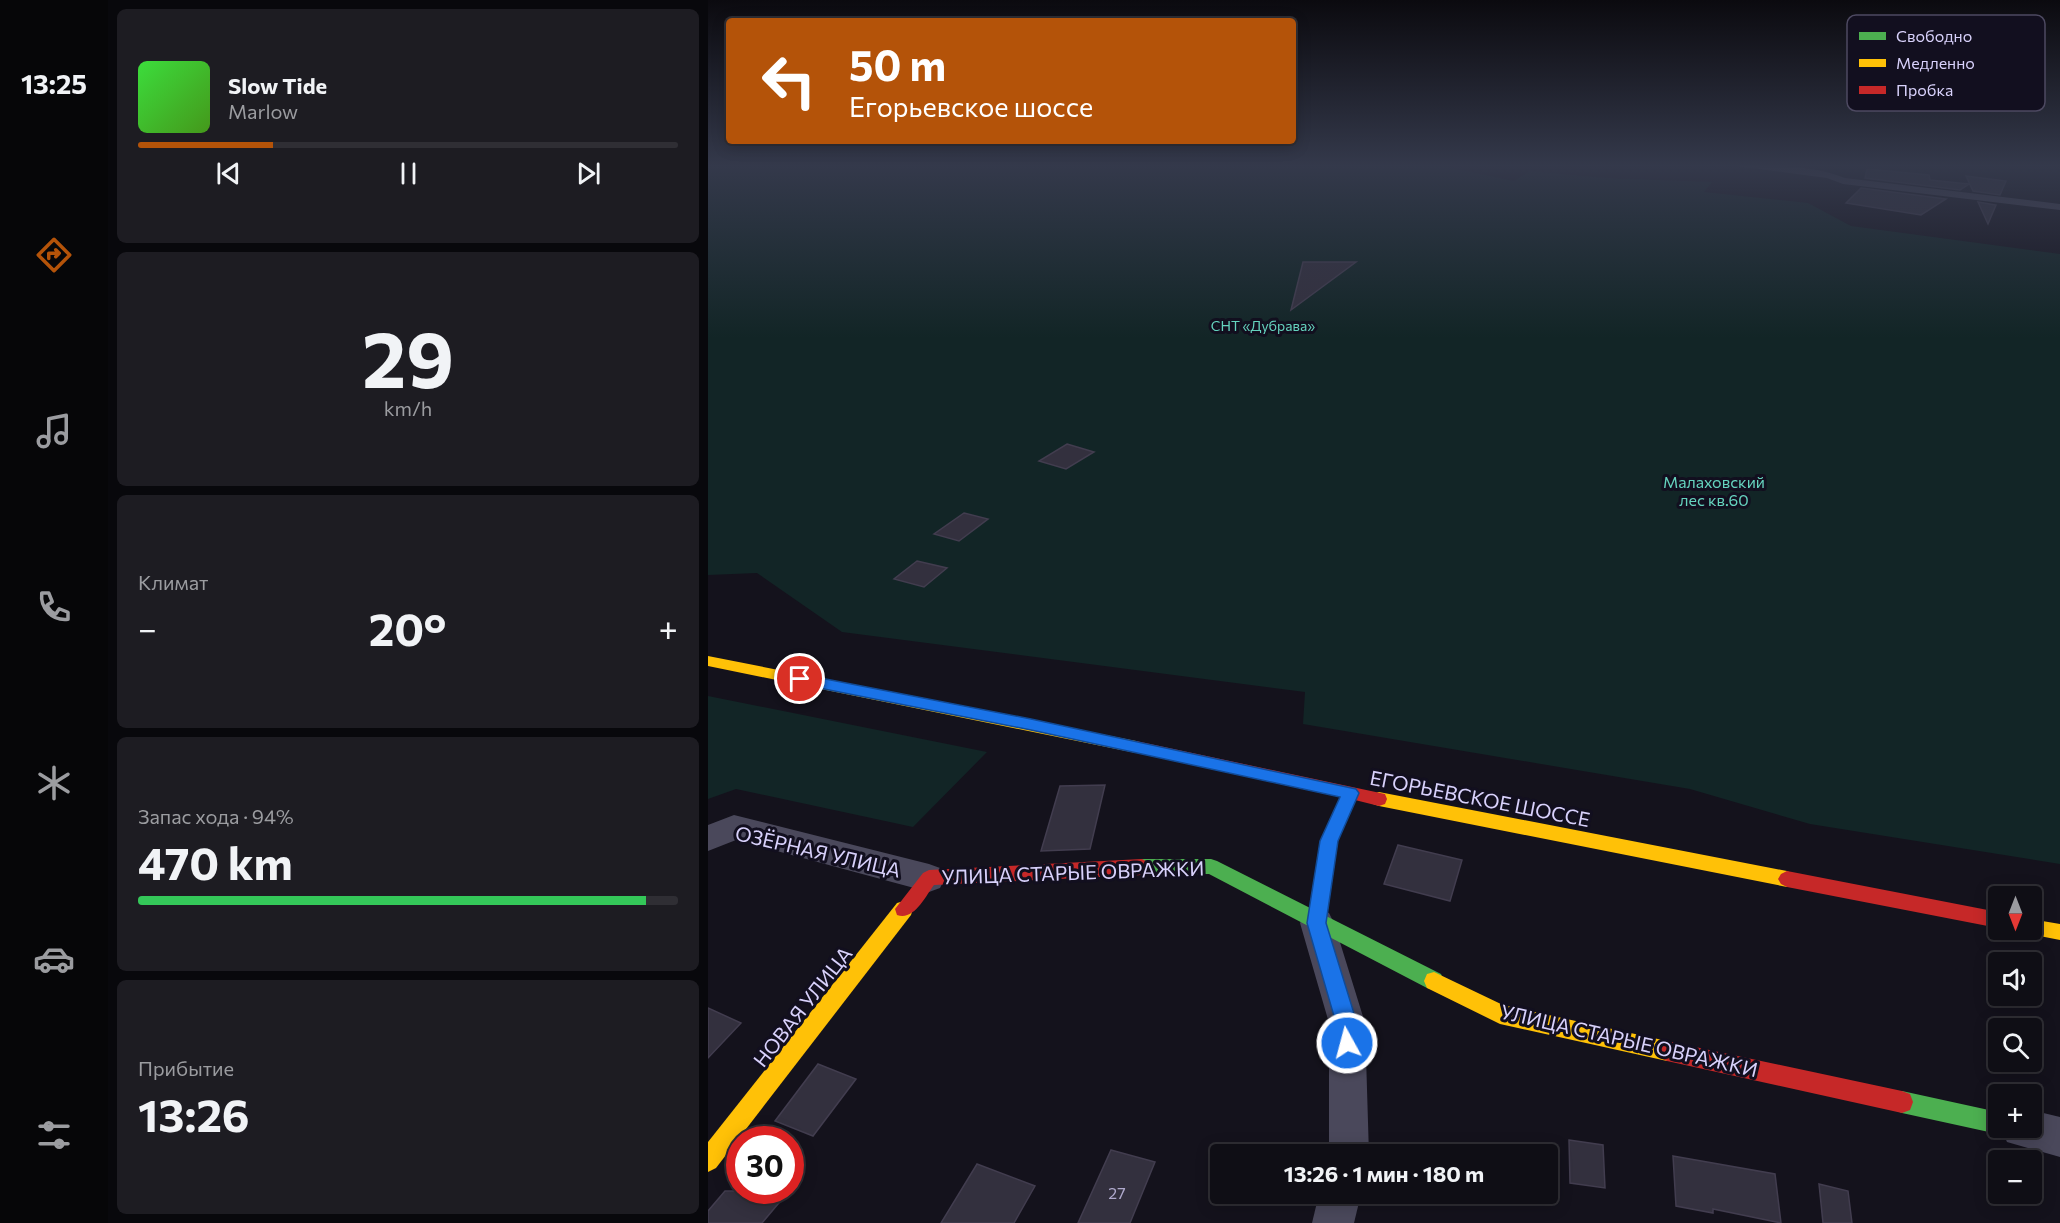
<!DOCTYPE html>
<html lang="ru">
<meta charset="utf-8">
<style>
:root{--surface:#0f0e15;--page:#1d1c22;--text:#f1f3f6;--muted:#9b9ca0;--line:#2f2e34;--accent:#b45309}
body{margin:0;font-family:Commissioner,sans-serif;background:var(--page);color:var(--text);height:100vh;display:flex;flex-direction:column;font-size:22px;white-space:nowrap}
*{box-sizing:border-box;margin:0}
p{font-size:20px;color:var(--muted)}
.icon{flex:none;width:33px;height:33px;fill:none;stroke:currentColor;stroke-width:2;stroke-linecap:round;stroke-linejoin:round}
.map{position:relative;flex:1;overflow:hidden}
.sheet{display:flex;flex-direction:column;gap:9px;padding:9px;background:#08080c;width:600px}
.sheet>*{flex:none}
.hud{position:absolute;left:18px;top:18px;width:570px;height:126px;border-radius:6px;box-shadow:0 3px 15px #0003,0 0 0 2px var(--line);background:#b45309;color:#fff;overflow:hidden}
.needle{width:39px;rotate:180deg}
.tools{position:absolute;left:1280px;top:886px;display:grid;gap:12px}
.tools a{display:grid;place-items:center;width:54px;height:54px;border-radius:6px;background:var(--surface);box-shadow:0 3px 15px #0003,0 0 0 2px var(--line);font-size:30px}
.speed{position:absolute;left:18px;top:1126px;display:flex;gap:12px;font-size:30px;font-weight:700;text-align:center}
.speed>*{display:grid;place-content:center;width:78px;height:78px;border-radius:50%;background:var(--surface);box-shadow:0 3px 15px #0003,0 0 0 2px var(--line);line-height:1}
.speed .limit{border:9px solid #d22;background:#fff;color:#111}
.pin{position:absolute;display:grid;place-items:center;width:51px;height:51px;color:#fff;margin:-26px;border:3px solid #fff;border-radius:50%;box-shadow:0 2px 6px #0007}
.me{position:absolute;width:66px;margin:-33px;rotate:353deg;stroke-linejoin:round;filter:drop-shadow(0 0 4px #0008)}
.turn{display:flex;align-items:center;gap:21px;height:126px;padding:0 24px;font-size:27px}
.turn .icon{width:78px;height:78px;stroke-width:2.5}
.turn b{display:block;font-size:42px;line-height:51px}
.big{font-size:45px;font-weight:700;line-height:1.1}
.sheet .tile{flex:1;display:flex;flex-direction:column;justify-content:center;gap:9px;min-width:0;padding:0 21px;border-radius:9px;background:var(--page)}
.sheet .dial{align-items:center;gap:0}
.dial b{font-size:78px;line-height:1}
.song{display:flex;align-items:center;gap:18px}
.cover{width:72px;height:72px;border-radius:9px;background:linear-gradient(135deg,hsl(120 70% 55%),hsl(100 70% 35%))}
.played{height:6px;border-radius:3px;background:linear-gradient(90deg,var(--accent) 25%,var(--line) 25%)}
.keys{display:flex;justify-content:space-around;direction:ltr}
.heat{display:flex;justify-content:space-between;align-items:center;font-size:33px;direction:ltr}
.charge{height:9px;border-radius:4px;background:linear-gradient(90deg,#34c759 94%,var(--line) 0)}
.trip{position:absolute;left:502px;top:1144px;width:348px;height:60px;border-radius:6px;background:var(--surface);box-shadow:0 3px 15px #0003,0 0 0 2px var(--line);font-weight:700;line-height:60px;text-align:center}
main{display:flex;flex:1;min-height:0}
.menu{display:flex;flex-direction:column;width:108px;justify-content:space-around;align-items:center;background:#060608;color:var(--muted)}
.menu .icon{width:42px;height:42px}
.menu .selected{color:var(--accent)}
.menu b{font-size:27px;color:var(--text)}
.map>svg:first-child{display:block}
.green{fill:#122526}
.building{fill:#33303e;stroke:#423d4f;stroke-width:1.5}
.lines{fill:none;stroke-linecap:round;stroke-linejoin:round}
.street{fill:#4a485b;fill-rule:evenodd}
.fast{fill:#4caf50;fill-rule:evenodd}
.slow{fill:#ffc107;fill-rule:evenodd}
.jam{fill:#c62828;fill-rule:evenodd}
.route{fill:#1a73e8;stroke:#114b97;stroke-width:1.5}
.labels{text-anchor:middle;stroke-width:6;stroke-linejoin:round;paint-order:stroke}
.far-park-label{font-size:14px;fill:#65d3be;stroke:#120f1f}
.park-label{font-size:16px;fill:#65d3be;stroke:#120f1f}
.near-number-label{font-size:16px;fill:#afa9cc}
.near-street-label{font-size:20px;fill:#d8d1fb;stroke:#120f1f}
.key{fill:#120f1f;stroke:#4d4961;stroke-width:1.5}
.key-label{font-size:16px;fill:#d8d1fb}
</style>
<main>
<nav class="menu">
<b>13:25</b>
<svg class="icon selected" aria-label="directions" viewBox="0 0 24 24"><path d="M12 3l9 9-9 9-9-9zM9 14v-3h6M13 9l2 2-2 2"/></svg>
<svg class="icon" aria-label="music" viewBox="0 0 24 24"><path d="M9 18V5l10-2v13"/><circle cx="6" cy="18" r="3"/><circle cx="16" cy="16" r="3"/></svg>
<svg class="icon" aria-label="phone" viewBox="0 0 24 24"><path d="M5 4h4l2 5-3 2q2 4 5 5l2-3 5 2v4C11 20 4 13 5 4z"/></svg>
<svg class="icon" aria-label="climate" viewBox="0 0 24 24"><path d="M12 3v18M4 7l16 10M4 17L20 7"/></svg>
<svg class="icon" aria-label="car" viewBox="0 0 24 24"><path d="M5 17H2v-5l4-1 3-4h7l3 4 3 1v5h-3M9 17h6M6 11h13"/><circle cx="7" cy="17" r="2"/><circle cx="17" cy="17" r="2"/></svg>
<svg class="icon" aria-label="filters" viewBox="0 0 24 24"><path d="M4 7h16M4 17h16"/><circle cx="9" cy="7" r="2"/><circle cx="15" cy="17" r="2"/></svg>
</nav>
<section class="sheet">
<div class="tile">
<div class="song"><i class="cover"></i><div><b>Slow Tide</b><p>Marlow</p></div></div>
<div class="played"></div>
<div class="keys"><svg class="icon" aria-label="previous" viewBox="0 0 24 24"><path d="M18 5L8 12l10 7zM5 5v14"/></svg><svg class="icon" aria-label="pause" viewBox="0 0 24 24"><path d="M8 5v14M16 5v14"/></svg><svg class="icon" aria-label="next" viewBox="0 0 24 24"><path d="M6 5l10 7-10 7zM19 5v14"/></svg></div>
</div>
<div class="tile dial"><b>29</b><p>km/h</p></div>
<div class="tile"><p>Климат</p>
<div class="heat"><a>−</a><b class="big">20°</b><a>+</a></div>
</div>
<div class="tile"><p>Запас хода · 94%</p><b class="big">470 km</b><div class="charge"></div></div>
<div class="tile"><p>Прибытие</p><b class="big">13:26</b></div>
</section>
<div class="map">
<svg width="1352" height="1223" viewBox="0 0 1352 1223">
<rect width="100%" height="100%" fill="#14121c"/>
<g class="green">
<polygon points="0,166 734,166 806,181 822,171 899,178 1004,182 996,192 1100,203 1143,226 1352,254 1352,864 1102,824 982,789 595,724 597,692 134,632 49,573 0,575"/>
<polygon points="0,696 279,752 205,827 28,789 0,799"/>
</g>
<g class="building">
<polygon points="1159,169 1221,175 1222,180 1261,184 1252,190 1157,178"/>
<polygon points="1258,176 1298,181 1292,195 1265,191"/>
<polygon points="1153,188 1238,199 1213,215 1138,203"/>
<polygon points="1270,202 1288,205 1280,224"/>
<polygon points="595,262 648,262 583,310"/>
<polygon points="359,444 386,452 358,469 331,461"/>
<polygon points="256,513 280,519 251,541 226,534"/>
<polygon points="209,561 239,568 216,587 186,579"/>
<polygon points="397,785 382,849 333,851 352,786"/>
<polygon points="690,845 754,860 742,901 676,884"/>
<polygon points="0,1008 33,1023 0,1058"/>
<polygon points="110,1064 148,1079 105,1136 67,1121"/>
<polygon points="861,1140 895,1145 897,1188 862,1183"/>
<polygon points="403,1150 447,1162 422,1223 370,1223"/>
<polygon points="965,1156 1067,1174 1073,1223 1005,1209 1005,1213 968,1206"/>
<polygon points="269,1164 327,1186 306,1223 233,1223"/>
<polygon points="1111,1184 1140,1191 1144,1223 1115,1223"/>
<polygon points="17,1191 81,1191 54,1223 0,1223 0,1211"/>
</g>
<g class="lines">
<g class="street">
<path d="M1028,166c35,0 76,-2 109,12l215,26v6l-217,-26 -16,-6z"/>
<polygon points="26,815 221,864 232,868 237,878 232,888 221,892 28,840 0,851 0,825"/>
<polygon points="609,908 621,913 626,923 657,1023 661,1155 621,1155 621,1023 592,923 597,913"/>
<polygon points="1323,1110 1352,1117 1352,1157 1299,1142 1293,1128 1323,1128"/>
<polygon points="611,1194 653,1194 646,1223 604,1223"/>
</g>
<g class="fast">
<polygon points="434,859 503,859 509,861 733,974 736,981 733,988 726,990 719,988 501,874 434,875 428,872 425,867 428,862"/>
<polygon points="1194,1091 1290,1112 1290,1128 1299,1128 1298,1131 1290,1134 1194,1113 1186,1110 1183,1102 1186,1094"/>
</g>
<g class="slow">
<polygon points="0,656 428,741 434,743 436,747 434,751 428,753 0,666"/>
<polygon points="671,792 1079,871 1085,874 1088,879 1085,884 1079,887 671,806 665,804 663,799 665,794"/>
<polygon points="196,901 203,903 205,909 203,915 8,1168 0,1172 0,1142 189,903"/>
<polygon points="1323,919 1352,924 1352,940 1316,933 1315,930 1323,930"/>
<polygon points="726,972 795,1005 959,1041 966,1044 970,1051 966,1058 959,1061 792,1024 719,988 716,981 719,974"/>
</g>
<g class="jam">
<polygon points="428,741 677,794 679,799 677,804 671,806 647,800 630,841 618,923 616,929 609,931 602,929 600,923 612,841 632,797 422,751 420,747 422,743"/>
<path d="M434,859l6,3 3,5 -3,5 -6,3 -208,10c-9,12 -20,36 -37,30l-2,-6 28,-36 6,-3z"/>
<polygon points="1079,871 1290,912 1290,928 1079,887 1073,884 1070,879 1073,874"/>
<polygon points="959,1041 1194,1091 1202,1094 1205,1102 1202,1110 1194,1113 959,1061 952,1058 948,1051 952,1044"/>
</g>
</g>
<linearGradient id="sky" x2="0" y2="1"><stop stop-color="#0b0a0f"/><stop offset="0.49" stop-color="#34394b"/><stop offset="1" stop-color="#34394b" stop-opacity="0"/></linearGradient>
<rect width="1352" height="338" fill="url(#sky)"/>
<polygon class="route" points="92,674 323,719 648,789 651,793 630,841 618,923 649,1023 650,1043 647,1051 639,1054 632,1051 629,1043 628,1023 599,923 612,841 632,797 323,730 86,683 84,679 86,676"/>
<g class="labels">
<g class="far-park-label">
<text x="555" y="331">СНТ «Дубрава»</text>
</g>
<g class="park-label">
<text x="1006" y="488">Малаховский<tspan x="1006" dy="18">лес кв.60</tspan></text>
</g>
<g class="near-number-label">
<text x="409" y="1199">27</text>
</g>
<g class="near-street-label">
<text transform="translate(772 799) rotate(11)" y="7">ЕГОРЬЕВСКОЕ ШОССЕ</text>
<text transform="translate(110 852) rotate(13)" y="7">ОЗЁРНАЯ УЛИЦА</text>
<text transform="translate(365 873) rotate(-2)" y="7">УЛИЦА СТАРЫЕ ОВРАЖКИ</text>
<text transform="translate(95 1007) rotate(-52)" y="7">НОВАЯ УЛИЦА</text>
<text transform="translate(921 1041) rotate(13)" y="7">УЛИЦА СТАРЫЕ ОВРАЖКИ</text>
</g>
</g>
<rect x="1139" y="15" width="198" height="96" rx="9" class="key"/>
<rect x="1151" y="32" width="27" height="8" fill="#4caf50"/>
<rect x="1151" y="59" width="27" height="8" fill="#ffc107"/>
<rect x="1151" y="86" width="27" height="8" fill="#c62828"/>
<g class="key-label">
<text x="1188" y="42">Свободно</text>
<text x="1188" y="69">Медленно</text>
<text x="1188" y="96">Пробка</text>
</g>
</svg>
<div class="tools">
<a><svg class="needle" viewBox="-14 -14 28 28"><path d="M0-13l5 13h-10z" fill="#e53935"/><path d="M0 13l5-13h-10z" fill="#9b9ca0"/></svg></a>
<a><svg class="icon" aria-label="sound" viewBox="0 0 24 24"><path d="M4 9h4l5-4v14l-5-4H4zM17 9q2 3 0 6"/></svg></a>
<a><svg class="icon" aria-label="search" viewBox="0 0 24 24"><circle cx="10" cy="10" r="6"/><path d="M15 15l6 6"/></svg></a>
<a>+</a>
<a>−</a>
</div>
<div class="speed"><div class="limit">30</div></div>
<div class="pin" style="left:92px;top:679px;background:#d93025"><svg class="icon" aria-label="arrive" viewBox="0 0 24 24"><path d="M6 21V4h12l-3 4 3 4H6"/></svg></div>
<svg class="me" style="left:639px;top:1043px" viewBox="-20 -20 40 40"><circle r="17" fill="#1a73e8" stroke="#fff" stroke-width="3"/><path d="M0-11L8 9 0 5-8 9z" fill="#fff"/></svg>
<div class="trip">13:26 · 1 мин · 180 m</div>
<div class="hud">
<div class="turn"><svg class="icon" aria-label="left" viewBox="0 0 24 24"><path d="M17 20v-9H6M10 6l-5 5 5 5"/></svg><div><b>50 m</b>Егорьевское шоссе</div></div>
</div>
</div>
</main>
